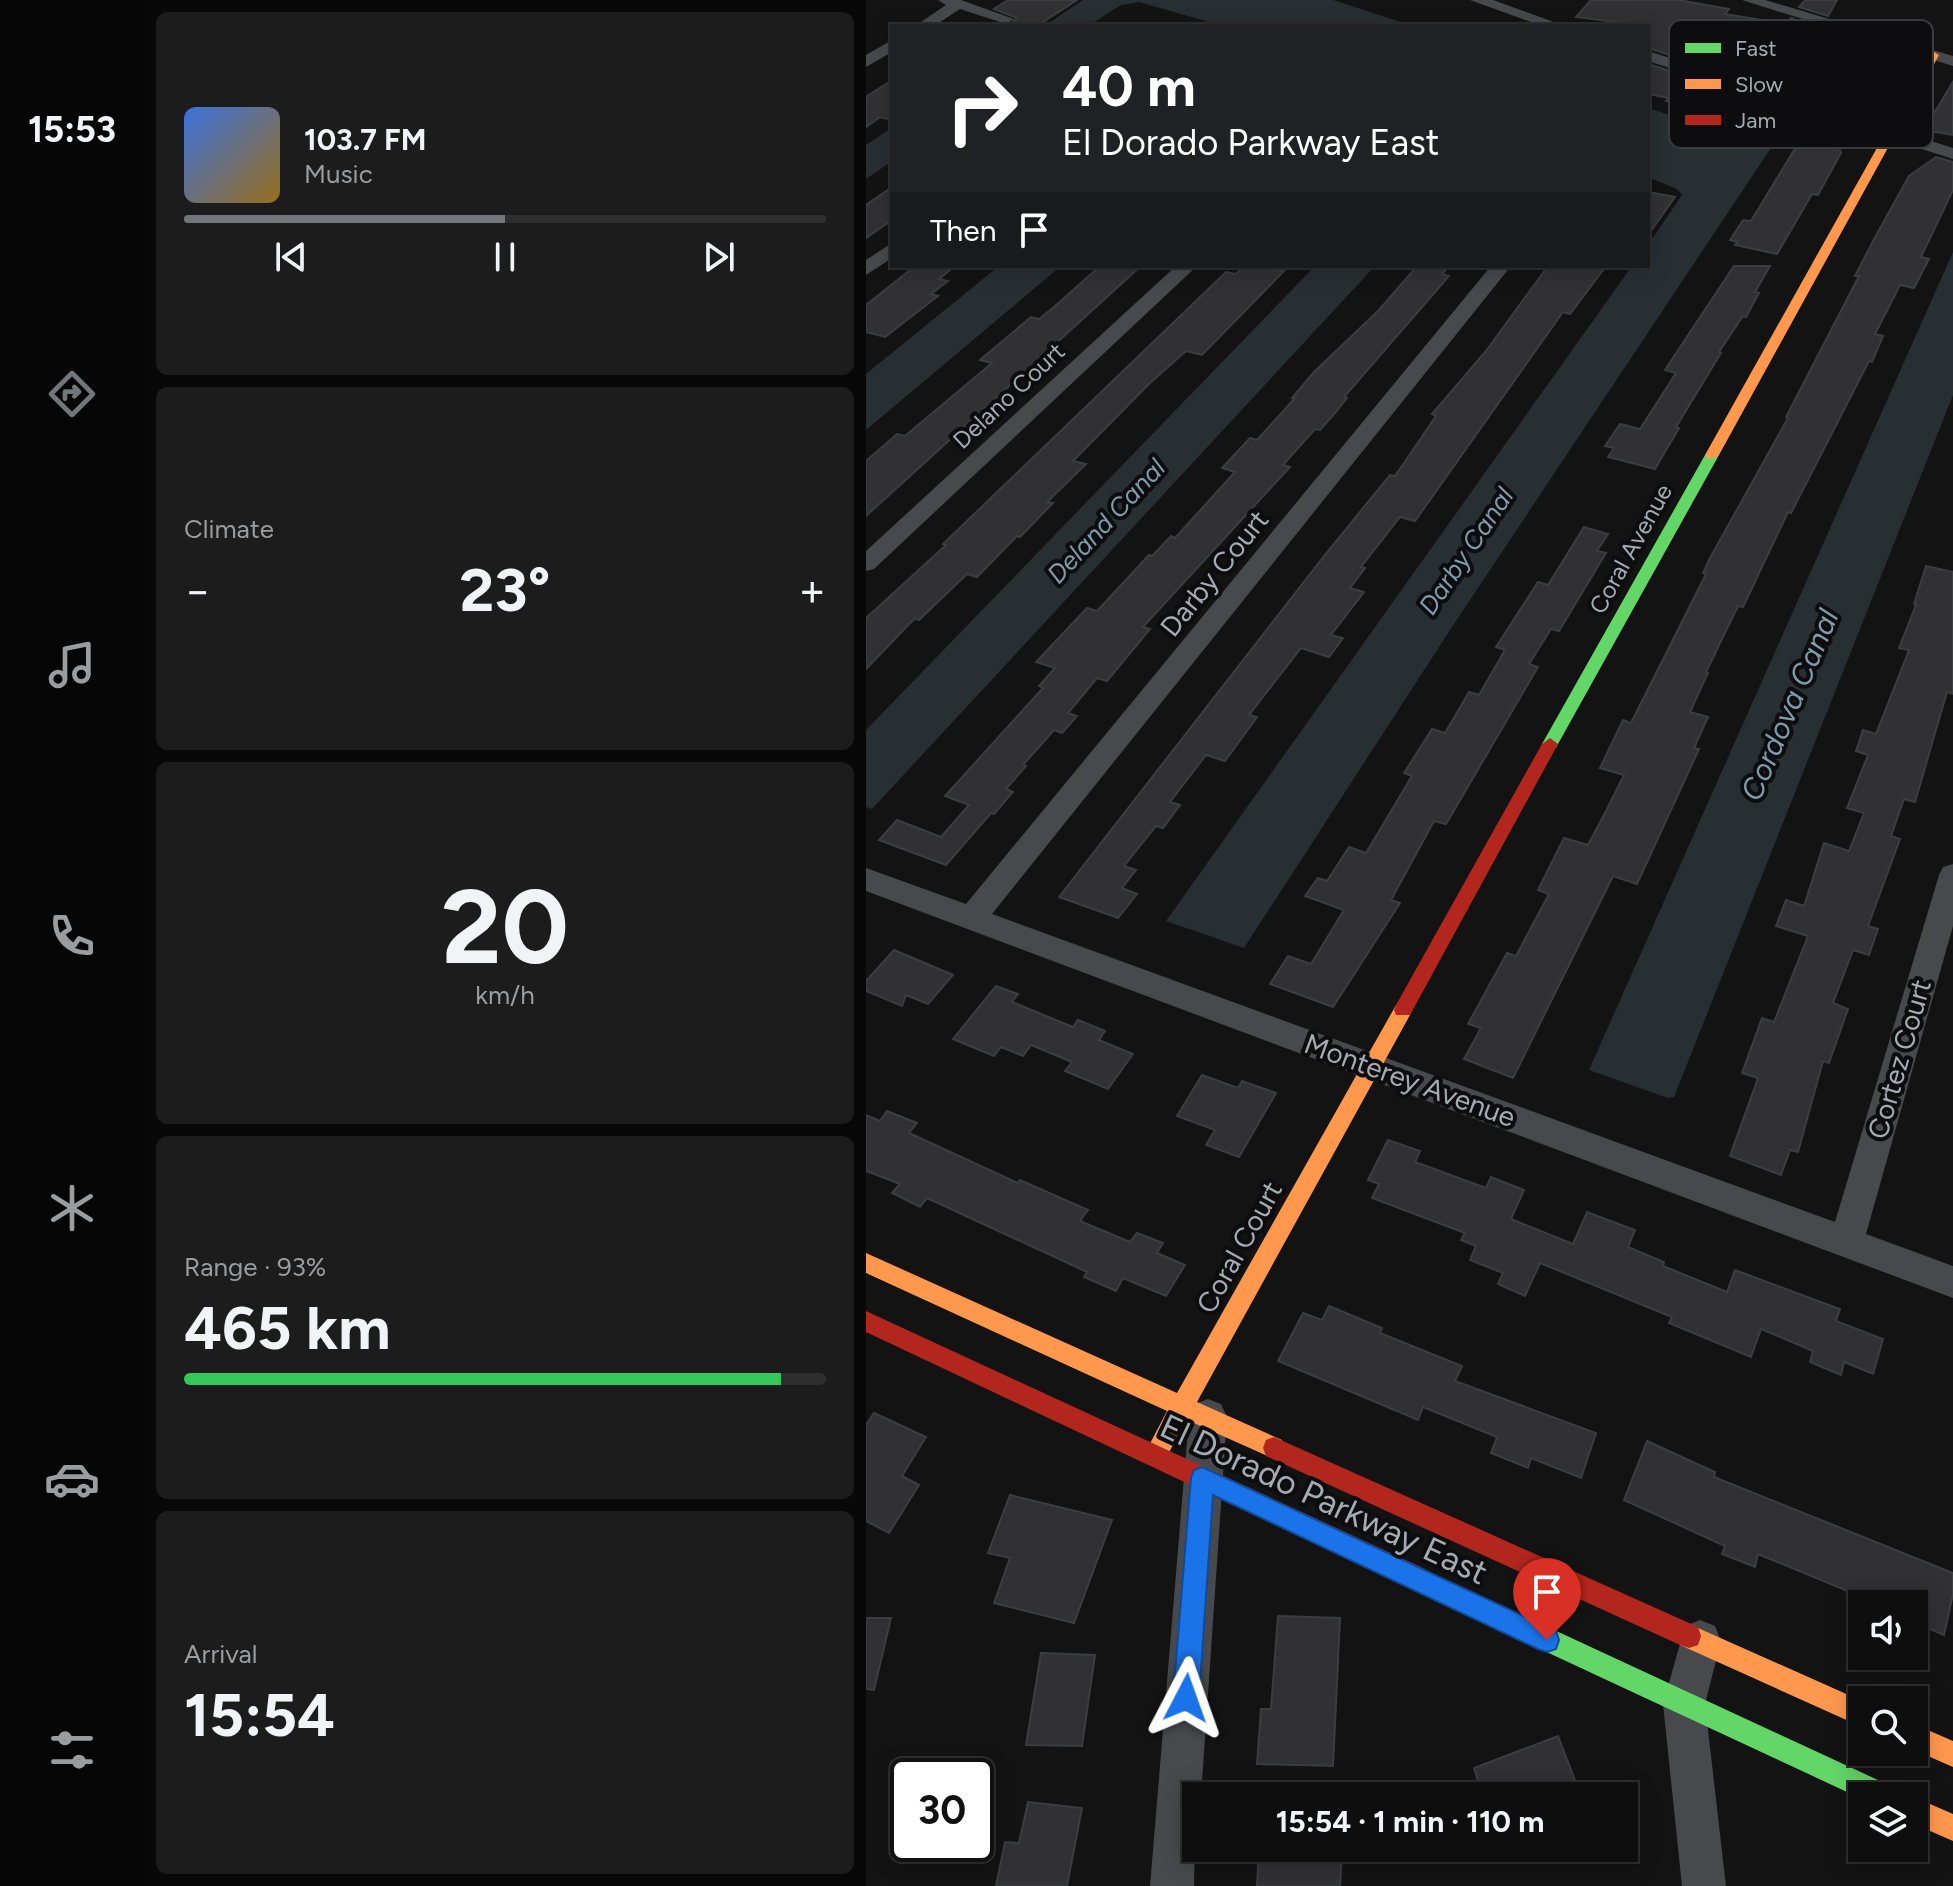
<!DOCTYPE html>
<meta charset="utf-8">
<style>
:root{--surface:#0e0e0e;--page:#1c1c1c;--text:#f1f3f6;--muted:#9b9c9e;--line:#2e2e2e;--accent:#72767b}
body{margin:0;font-family:Figtree,sans-serif;background:var(--page);color:var(--text);height:100vh;display:flex;flex-direction:column;font-size:30px;white-space:nowrap}
*{box-sizing:border-box;margin:0}
p{font-size:26px;color:var(--muted)}
.icon{flex:none;width:44px;height:44px;fill:none;stroke:currentColor;stroke-width:2;stroke-linecap:round;stroke-linejoin:round}
.map{position:relative;flex:1;overflow:hidden}
.drawer{display:flex;flex-direction:column;gap:12px;padding:12px;background:#080808;width:722px}
.drawer>*{flex:none}
.top-card{position:absolute;left:24px;top:24px;width:760px;height:244px;border-radius:0px;box-shadow:0 4px 20px #0003,0 0 0 2px var(--line);background:#202124;color:#fff;overflow:hidden}
.tools{position:absolute;left:982px;top:1590px;display:grid;gap:16px}
.tools a{display:grid;place-items:center;width:80px;height:80px;border-radius:0px;background:var(--surface);box-shadow:0 4px 20px #0003,0 0 0 2px var(--line);font-size:40px}
.speed{position:absolute;left:24px;top:1758px;display:flex;gap:16px;font-size:40px;font-weight:700;text-align:center}
.speed>*{display:grid;place-content:center;width:104px;height:104px;border-radius:50%;background:var(--surface);box-shadow:0 4px 20px #0003,0 0 0 2px var(--line);line-height:1}
.speed .limit{border:4px solid #111;border-radius:12px;background:#fff;color:#111}
.pin{position:absolute;display:grid;place-items:center;width:68px;height:68px;color:#fff;margin:-82px -34px;border-radius:50% 50% 50% 0;rotate:-45deg;box-shadow:0 0 8px #0007}
.pin .icon{rotate:45deg}
.me{position:absolute;width:88px;margin:-44px;rotate:4deg;stroke-linejoin:round;filter:drop-shadow(0 0 6px #0008)}
.turn{display:flex;align-items:center;gap:28px;height:168px;padding:0 40px;font-size:36px}
.turn .icon{width:104px;height:104px;stroke-width:2.5}
.turn b{display:block;font-size:56px;line-height:68px}
.then{display:flex;align-items:center;height:76px;padding:0 40px;background:#0003;gap:16px;font-size:30px}
.big{font-size:60px;font-weight:700;line-height:1.1}
.drawer .widget{flex:1;display:flex;flex-direction:column;justify-content:center;gap:12px;min-width:0;padding:0 28px;border-radius:12px;background:var(--page)}
.drawer .dial{align-items:center;gap:0}
.dial b{font-size:104px;line-height:1}
.song{display:flex;align-items:center;gap:24px}
.cover{width:96px;height:96px;border-radius:12px;background:linear-gradient(135deg,hsl(220 70% 55%),hsl(40 70% 35%))}
.played{height:8px;border-radius:4px;background:linear-gradient(90deg,var(--accent) 50%,var(--line) 50%)}
.keys{display:flex;justify-content:space-around;direction:ltr}
.heat{display:flex;justify-content:space-between;align-items:center;font-size:44px;direction:ltr}
.charge{height:12px;border-radius:6px;background:linear-gradient(90deg,#34c759 93%,var(--line) 0)}
.trip{position:absolute;left:316px;top:1782px;width:456px;height:80px;border-radius:0px;background:var(--surface);box-shadow:0 4px 20px #0003,0 0 0 2px var(--line);font-weight:700;line-height:80px;text-align:center}
main{display:flex;flex:1;min-height:0}
.tabs{display:flex;flex-direction:column;width:144px;justify-content:space-around;align-items:center;background:#060606;color:var(--muted)}
.tabs .icon{width:56px;height:56px}
.tabs .on{color:var(--accent)}
.tabs b{font-size:36px;color:var(--text)}
.map>svg:first-child{display:block}
.water{fill:#282f33}
.building{fill:#313133;stroke:#3b3d3f;stroke-width:2}
.lines{fill:none;stroke-linecap:round;stroke-linejoin:round}
.street{fill:#47494c;fill-rule:evenodd}
.fast{fill:#63d668;fill-rule:evenodd}
.slow{fill:#ff974d;fill-rule:evenodd}
.jam{fill:#b3261e;fill-rule:evenodd}
.route{fill:#1a73e8;stroke:#114b97;stroke-width:2}
.labels{text-anchor:middle;stroke-width:8;stroke-linejoin:round;paint-order:stroke}
.far-street-label{font-size:24px;fill:#a5abb3;stroke:#0d0d0f}
.far-water-label{font-size:26px;font-style:italic;fill:#7e9cac;stroke:#0d0d0f}
.street-label{font-size:28px;fill:#a5abb3;stroke:#0d0d0f}
.water-label{font-size:30px;font-style:italic;fill:#7e9cac;stroke:#0d0d0f}
.near-street-label{font-size:34px;fill:#a5abb3;stroke:#0d0d0f}
.key{fill:#0d0d0f;stroke:#3b3c40;stroke-width:2}
.key-label{font-size:22px;fill:#a5abb3}
</style>
<main>
<nav class="tabs">
<b>15:53</b>
<svg class="icon on" aria-label="directions" viewBox="0 0 24 24"><path d="M12 3l9 9-9 9-9-9zM9 14v-3h6M13 9l2 2-2 2"/></svg>
<svg class="icon" aria-label="music" viewBox="0 0 24 24"><path d="M9 18V5l10-2v13"/><circle cx="6" cy="18" r="3"/><circle cx="16" cy="16" r="3"/></svg>
<svg class="icon" aria-label="phone" viewBox="0 0 24 24"><path d="M5 4h4l2 5-3 2q2 4 5 5l2-3 5 2v4C11 20 4 13 5 4z"/></svg>
<svg class="icon" aria-label="climate" viewBox="0 0 24 24"><path d="M12 3v18M4 7l16 10M4 17L20 7"/></svg>
<svg class="icon" aria-label="car" viewBox="0 0 24 24"><path d="M5 17H2v-5l4-1 3-4h7l3 4 3 1v5h-3M9 17h6M6 11h13"/><circle cx="7" cy="17" r="2"/><circle cx="17" cy="17" r="2"/></svg>
<svg class="icon" aria-label="filters" viewBox="0 0 24 24"><path d="M4 7h16M4 17h16"/><circle cx="9" cy="7" r="2"/><circle cx="15" cy="17" r="2"/></svg>
</nav>
<section class="drawer">
<div class="widget">
<div class="song"><i class="cover"></i><div><b>103.7 FM</b><p>Music</p></div></div>
<div class="played"></div>
<div class="keys"><svg class="icon" aria-label="previous" viewBox="0 0 24 24"><path d="M18 5L8 12l10 7zM5 5v14"/></svg><svg class="icon" aria-label="pause" viewBox="0 0 24 24"><path d="M8 5v14M16 5v14"/></svg><svg class="icon" aria-label="next" viewBox="0 0 24 24"><path d="M6 5l10 7-10 7zM19 5v14"/></svg></div>
</div>
<div class="widget"><p>Climate</p>
<div class="heat"><a>−</a><b class="big">23°</b><a>+</a></div>
</div>
<div class="widget dial"><b>20</b><p>km/h</p></div>
<div class="widget"><p>Range · 93%</p><b class="big">465 km</b><div class="charge"></div></div>
<div class="widget"><p>Arrival</p><b class="big">15:54</b></div>
</section>
<div class="map">
<svg width="1087" height="1886" viewBox="0 0 1087 1886">
<rect width="100%" height="100%" fill="#131313"/>
<g class="water">
<polygon points="217,0 467,0 547,26 357,26 273,2 255,5 222,26 178,26"/>
<polygon points="782,108 905,148 586,627 378,948 300,921 766,266 782,266 782,245 816,195 811,189 782,177"/>
<polygon points="26,128 26,161 0,179 0,145"/>
<polygon points="1087,252 1087,395 808,1097 802,1098 723,1070"/>
<polygon points="133,266 195,266 0,430 0,374"/>
<polygon points="449,266 509,266 6,809 0,807 0,730"/>
</g>
<g class="building">
<polygon points="142,0 211,0 171,26 142,26 151,18 128,9"/>
<polygon points="725,0 812,0 863,9 859,14 920,24 925,18 954,28 941,48 893,40 863,74 782,48 782,26 710,17"/>
<polygon points="939,0 971,0 962,16 933,7"/>
<polygon points="782,64 854,87 839,108 800,101 803,98 782,94"/>
<polygon points="26,80 26,120 14,117 0,127 0,97"/>
<polygon points="1087,82 1087,135 1058,130"/>
<polygon points="910,105 965,123 975,153 952,195 946,194 911,254 869,245 872,242 864,240 877,220 885,221 933,142 869,127 881,109 905,114"/>
<polygon points="1070,157 1087,162 1087,190 1055,257 1063,259 1048,288 1034,285 1009,334 1017,336 1006,362 1003,361 925,513 922,512 877,607 872,606 840,672 842,673 824,712 842,717 828,748 833,749 771,884 747,876 647,1078 598,1059 615,1028 602,1024 641,953 650,956 683,894 672,890 698,838 722,845 739,813 758,775 734,768 757,720 765,723 840,574 837,573 844,558 922,418 920,417 993,276 989,276 1007,241 1043,176"/>
<polygon points="26,187 26,220 0,238 0,205"/>
<polygon points="782,192 809,197 782,235"/>
<polygon points="49,266 89,266 73,279 82,281 65,294 72,296 19,337 0,332 0,305"/>
<polygon points="234,266 275,266 0,516 0,461 31,434 39,436 126,363 114,360 165,317 173,319 188,307"/>
<polygon points="378,266 418,271 336,355 320,351 284,383 207,461 220,464 181,502 187,503 154,537 151,536 111,577 101,574 53,620 49,618 0,669 0,618 80,545 77,544 360,272 370,274"/>
<polygon points="551,266 583,266 576,274 583,276 478,397 481,398 469,413 454,430 449,429 417,465 424,467 277,627 284,629 241,681 231,678 202,713 211,716 196,733 188,730 157,765 160,766 140,789 147,792 128,814 125,813 80,865 13,840 31,820 75,837 103,805 79,796 177,688 173,686 189,668 170,662 221,608 231,611 283,555 286,556 305,536 309,538 369,472 356,468 384,438 391,440 429,398 426,398 448,372 513,310"/>
<polygon points="682,266 740,266 704,314 697,312 549,521 534,517 495,567 499,568 484,588 498,592 465,635 477,638 463,657 435,648 383,715 391,717 359,761 340,755 304,802 314,805 297,828 290,826 258,866 270,870 256,888 271,894 252,918 193,897 458,556 524,475 529,476 570,416 566,414 620,351"/>
<polygon points="868,266 904,266 889,292 893,293 880,317 877,316 853,352 855,353 810,427 813,428 789,469 742,457 748,448 739,446 754,424 774,429 810,373 799,370"/>
<polygon points="718,527 742,534 731,551 740,553 693,631 685,629 663,664 672,667 580,824 568,821 525,900 534,903 467,1007 404,984 422,956 445,964 478,910 439,896 452,878 461,881 483,847 500,853 546,776 538,773 566,729 579,733 603,692 613,695 639,650 630,647 672,582 682,585"/>
<polygon points="1060,566 1087,572 1087,694 1081,692 1049,802 1038,799 1025,836 1034,839 1002,926 1012,929 1003,955 987,950 967,1003 982,1009 963,1063 957,1061 932,1152 924,1150 915,1175 864,1156 892,1078 876,1073 896,1018 908,1022 942,936 910,926 920,900 938,906 958,843 983,851 998,813 981,808 1002,755 990,751 997,730 1010,734 1043,650 1033,648 1050,605 1048,604"/>
<polygon points="28,950 87,975 62,1004 40,995 36,1006 0,991 0,981"/>
<polygon points="130,986 152,994 146,1002 207,1027 212,1020 239,1031 233,1040 267,1054 242,1089 199,1071 206,1062 165,1045 157,1056 135,1047 128,1056 87,1039"/>
<polygon points="336,1075 372,1088 376,1081 410,1093 373,1157 340,1145 349,1130 311,1116"/>
<polygon points="21,1111 51,1123 43,1133 152,1183 154,1180 222,1210 214,1221 264,1242 271,1233 297,1243 291,1253 319,1265 300,1296 257,1278 250,1291 218,1277 221,1272 61,1198 54,1207 26,1193 34,1184 0,1171 0,1115 14,1121"/>
<polygon points="522,1140 554,1151 549,1162 620,1188 625,1177 658,1190 645,1219 707,1244 721,1212 769,1230 762,1247 798,1262 797,1266 861,1292 869,1270 974,1309 970,1321 1017,1339 1007,1374 978,1362 975,1375 944,1362 947,1351 895,1329 885,1357 803,1323 806,1317 674,1263 659,1296 632,1284 637,1273 604,1260 610,1246 595,1240 599,1233 506,1198 513,1184 502,1180"/>
<polygon points="463,1306 516,1328 514,1333 596,1366 589,1381 730,1433 715,1478 665,1458 662,1468 625,1453 631,1437 557,1407 552,1420 412,1361 437,1313 456,1320"/>
<polygon points="8,1413 60,1437 36,1476 53,1485 23,1533 0,1521 0,1425"/>
<polygon points="781,1441 849,1472 848,1477 1087,1573 1087,1594 1078,1635 1048,1622 1048,1604 981,1604 984,1592 892,1554 889,1567 856,1554 859,1546 758,1500"/>
<polygon points="144,1495 246,1520 208,1623 128,1603 144,1558 122,1553"/>
<polygon points="412,1616 474,1618 467,1766 391,1764 395,1709 405,1709"/>
<polygon points="0,1618 25,1618 8,1690 0,1689"/>
<polygon points="175,1653 229,1655 216,1746 160,1745"/>
<polygon points="692,1736 715,1796 617,1796 608,1768"/>
<polygon points="162,1802 216,1808 201,1886 130,1886 139,1842 153,1843"/>
<polygon points="393,1848 457,1848 457,1854 476,1854 474,1886 391,1886"/>
</g>
<g class="lines">
<g class="street">
<polygon points="72,0 95,0 148,19 140,24 94,9 68,26 49,26 80,5"/>
<polygon points="604,0 627,0 699,26 676,26"/>
<polygon points="876,0 899,0 1087,56 1087,66"/>
<polygon points="26,40 26,52 0,67 0,55"/>
<polygon points="782,51 1087,148 1087,159 782,61"/>
<polygon points="26,243 26,258 0,275 0,260"/>
<polygon points="310,266 331,266 8,569 0,571 0,551"/>
<polygon points="625,266 645,266 126,914 969,1222 1073,875 1077,867 1087,864 1087,926 1000,1234 1087,1266 1087,1298 0,891 0,868 100,904"/>
<polygon points="342,1399 355,1404 361,1417 335,1796 330,1796 328,1886 284,1886 323,1417 329,1404"/>
<polygon points="834,1620 849,1626 855,1641 839,1704 860,1886 816,1886 797,1704 819,1626"/>
</g>
<g class="fast">
<polygon points="846,451 853,455 692,744 690,748 678,748 676,744 839,455"/>
<polygon points="548,1565 1027,1787 1031,1796 996,1796 996,1799 539,1586 536,1577 539,1568"/>
</g>
<g class="slow">
<polygon points="1068,52 1073,55 853,455 846,459 841,458 839,455 1063,55"/>
<polygon points="537,1002 544,1005 546,1010 544,1015 331,1402 416,1440 419,1448 416,1456 408,1459 321,1420 297,1463 289,1466 281,1463 278,1455 301,1411 0,1273 0,1253 311,1393 530,1005"/>
<polygon points="823,1624 996,1701 996,1727 814,1645 811,1636 814,1627"/>
<polygon points="1048,1724 1087,1741 1087,1767 1048,1750"/>
<polygon points="1048,1797 1087,1814 1087,1841 1048,1824"/>
</g>
<g class="jam">
<polygon points="684,738 692,744 544,1015 530,1015 528,1010 530,1005 676,744"/>
<polygon points="0,1311 557,1568 560,1577 557,1586 548,1589 539,1586 0,1332"/>
<polygon points="408,1437 832,1627 835,1636 832,1645 823,1648 814,1645 400,1456 397,1448 400,1440"/>
</g>
</g>
<polygon class="route" points="336,1467 690,1631 693,1640 690,1649 681,1652 672,1649 347,1495 333,1698 329,1707 320,1711 311,1707 307,1698 325,1478 328,1470"/>
<g class="labels">
<g class="far-street-label">
<text transform="translate(143 396) rotate(-43)" y="8">Delano Court</text>
<text transform="translate(765 549) rotate(-61)" y="8">Coral Avenue</text>
</g>
<g class="far-water-label">
<text transform="translate(240 521) rotate(-47)" y="9">Deland Canal</text>
<text transform="translate(600 551) rotate(-56)" y="9">Darby Canal</text>
</g>
<g class="street-label">
<text transform="translate(348 573) rotate(-51)" y="10">Darby Court</text>
<text transform="translate(1033 1059) rotate(-74)" y="10">Cortez Court</text>
<text transform="translate(544 1080) rotate(20)" y="10">Monterey Avenue</text>
<text transform="translate(373 1247) rotate(-61)" y="10">Coral Court</text>
</g>
<g class="water-label">
<text transform="translate(924 705) rotate(-67)" y="10">Cordova Canal</text>
</g>
<g class="near-street-label">
<text transform="translate(458 1499) rotate(25)" y="12">El Dorado Parkway East</text>
</g>
</g>
<rect x="803" y="20" width="264" height="128" rx="12" class="key"/>
<rect x="819" y="43" width="36" height="10" fill="#63d668"/>
<rect x="819" y="79" width="36" height="10" fill="#ff974d"/>
<rect x="819" y="115" width="36" height="10" fill="#b3261e"/>
<g class="key-label">
<text x="869" y="56">Fast</text>
<text x="869" y="92">Slow</text>
<text x="869" y="128">Jam</text>
</g>
</svg>
<div class="tools">
<a><svg class="icon" aria-label="sound" viewBox="0 0 24 24"><path d="M4 9h4l5-4v14l-5-4H4zM17 9q2 3 0 6"/></svg></a>
<a><svg class="icon" aria-label="search" viewBox="0 0 24 24"><circle cx="10" cy="10" r="6"/><path d="M15 15l6 6"/></svg></a>
<a><svg class="icon" aria-label="layers" viewBox="0 0 24 24"><path d="M12 4l9 5-9 5-9-5zM3 14l9 5 9-5"/></svg></a>
</div>
<div class="speed"><div class="limit">30</div></div>
<div class="pin" style="left:681px;top:1640px;background:#d93025"><svg class="icon" aria-label="arrive" viewBox="0 0 24 24"><path d="M6 21V4h12l-3 4 3 4H6"/></svg></div>
<svg class="me" style="left:320px;top:1698px" viewBox="-20 -20 40 40"><path d="M0-17L14 15 0 8-14 15z" fill="#1a73e8" stroke="#fff" stroke-width="4"/></svg>
<div class="trip">15:54 · 1 min · 110 m</div>
<div class="top-card">
<div class="turn"><svg class="icon" aria-label="right" viewBox="0 0 24 24"><path d="M7 20v-9h11M14 6l5 5-5 5"/></svg><div><b>40 m</b>El Dorado Parkway East</div></div>
<div class="then">Then<svg class="icon" aria-label="arrive" viewBox="0 0 24 24"><path d="M6 21V4h12l-3 4 3 4H6"/></svg></div>
</div>
</div>
</main>
